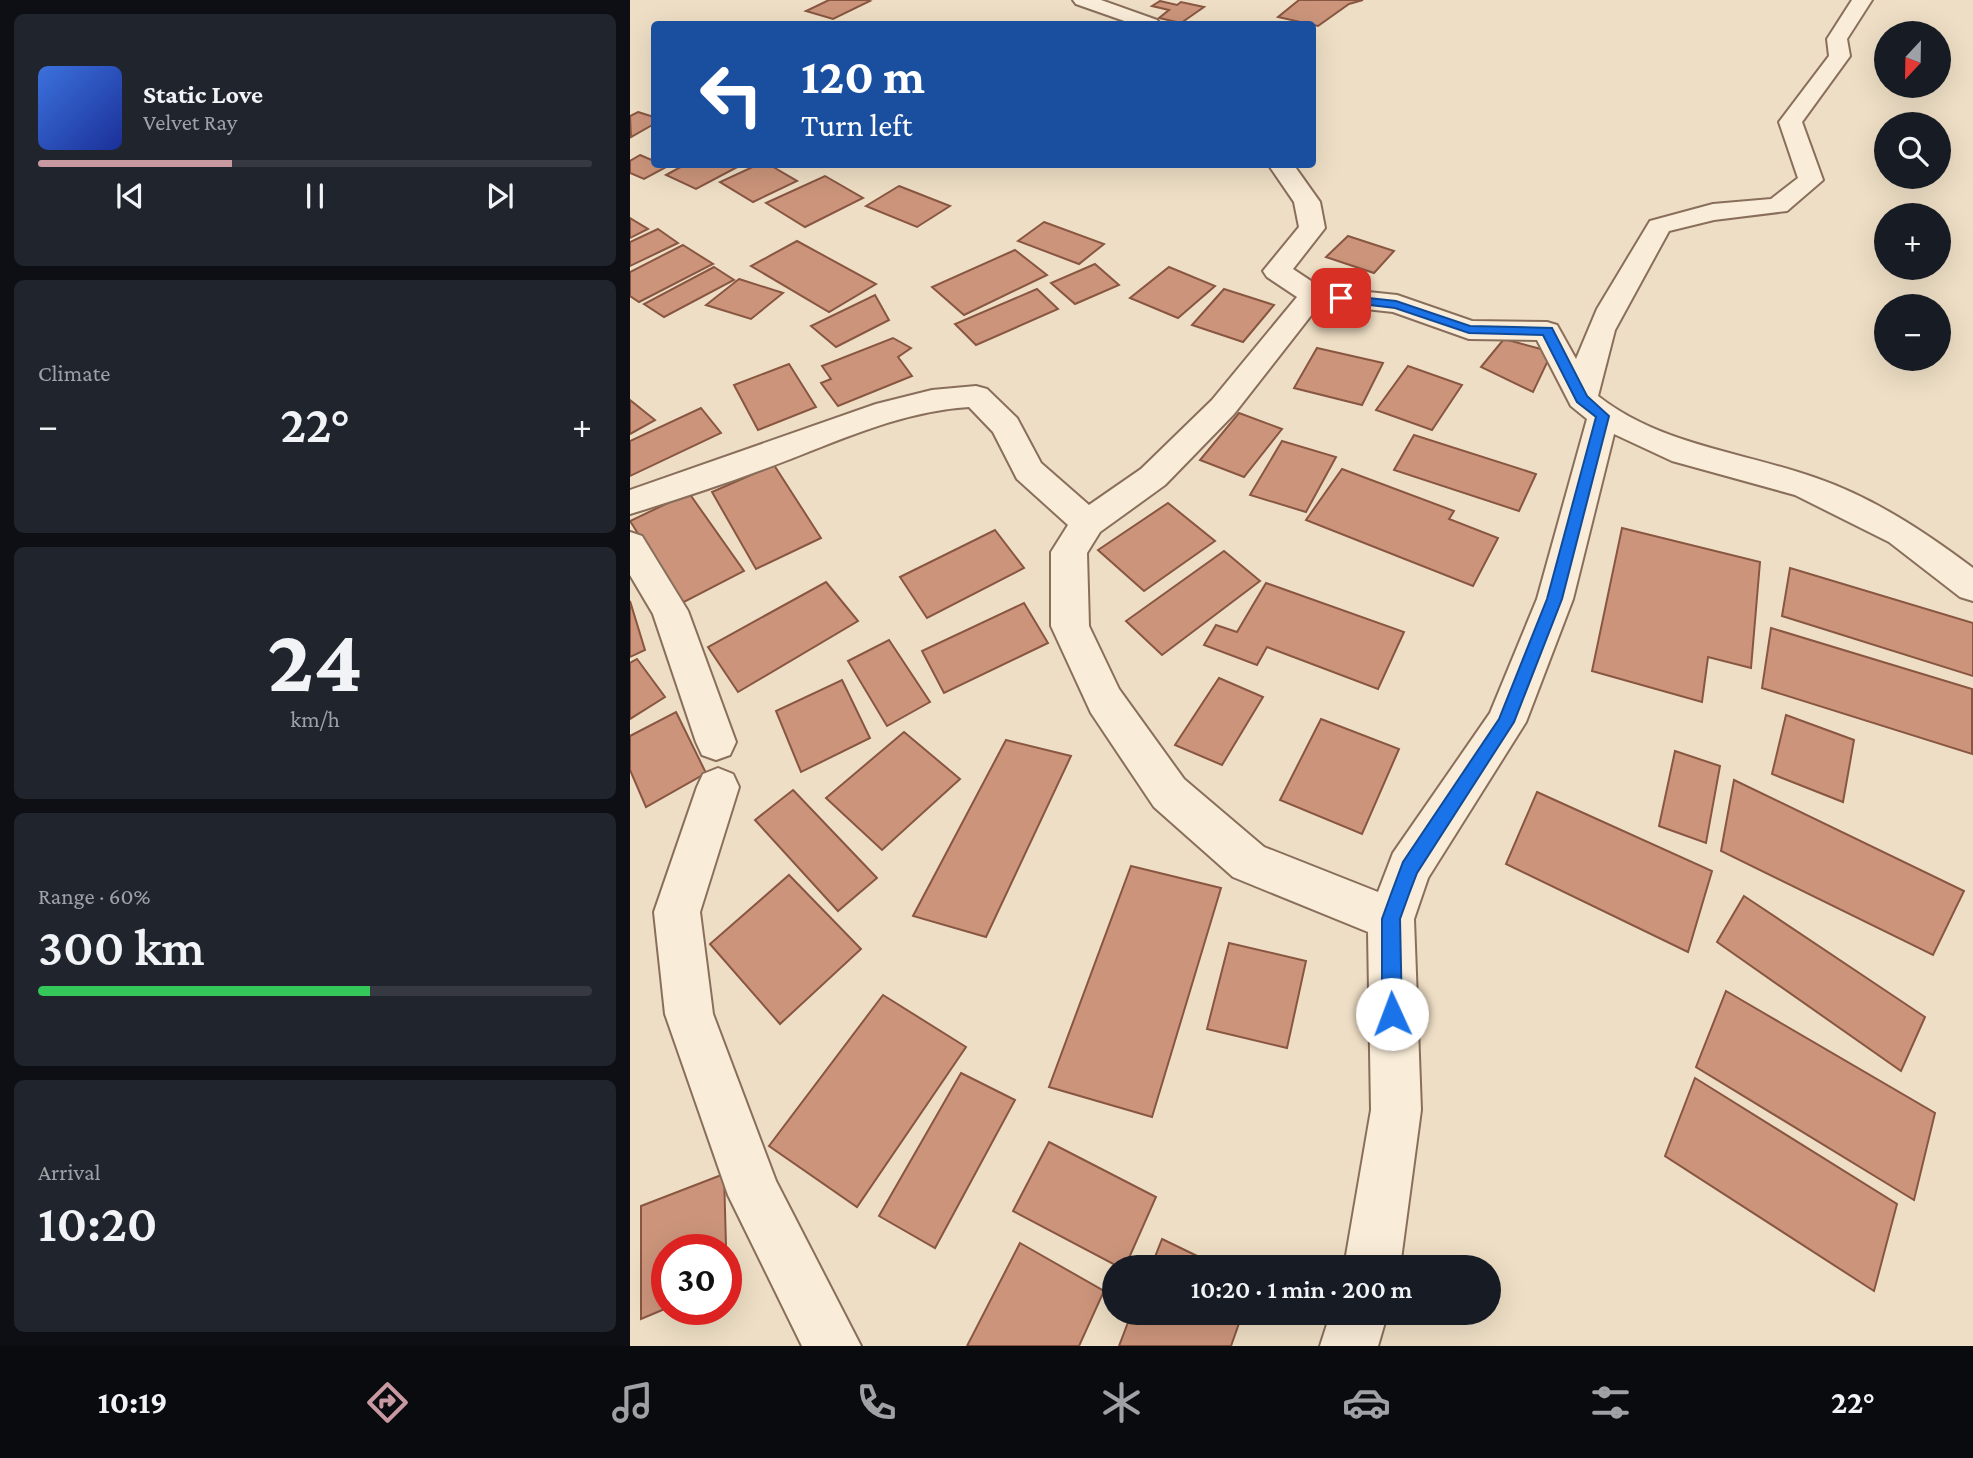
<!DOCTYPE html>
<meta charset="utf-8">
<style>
:root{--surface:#171b24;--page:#20242c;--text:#f1f3f6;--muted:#9ea1a6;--line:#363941;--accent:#c899a0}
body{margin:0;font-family:"Crimson Pro",serif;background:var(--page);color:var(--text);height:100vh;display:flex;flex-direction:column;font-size:26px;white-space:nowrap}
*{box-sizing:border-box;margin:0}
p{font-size:23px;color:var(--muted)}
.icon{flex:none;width:38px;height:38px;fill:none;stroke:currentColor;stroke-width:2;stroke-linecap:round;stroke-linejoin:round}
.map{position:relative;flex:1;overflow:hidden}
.panel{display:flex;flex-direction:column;gap:14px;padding:14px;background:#0d0f14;width:630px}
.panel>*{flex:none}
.banner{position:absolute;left:21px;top:21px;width:665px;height:147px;border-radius:7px;box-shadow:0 7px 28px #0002;background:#1a4fa0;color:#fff;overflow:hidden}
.needle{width:46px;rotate:202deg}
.buttons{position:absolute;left:1244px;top:21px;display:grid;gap:14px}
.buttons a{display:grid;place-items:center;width:77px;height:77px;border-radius:50%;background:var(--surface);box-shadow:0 7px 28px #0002;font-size:35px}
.speed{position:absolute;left:21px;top:1234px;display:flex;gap:14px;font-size:35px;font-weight:700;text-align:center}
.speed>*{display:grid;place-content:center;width:91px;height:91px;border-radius:50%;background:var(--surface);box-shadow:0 7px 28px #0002;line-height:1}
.speed .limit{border:10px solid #d22;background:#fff;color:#111}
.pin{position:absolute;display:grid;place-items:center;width:60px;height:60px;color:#fff;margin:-30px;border-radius:14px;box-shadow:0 4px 10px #0006}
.me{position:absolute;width:77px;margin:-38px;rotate:358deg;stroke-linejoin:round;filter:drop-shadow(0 0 5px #0008)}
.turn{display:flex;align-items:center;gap:24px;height:147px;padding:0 35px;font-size:32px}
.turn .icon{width:91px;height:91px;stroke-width:2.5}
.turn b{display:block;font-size:49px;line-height:60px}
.big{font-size:52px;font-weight:600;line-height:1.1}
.panel .widget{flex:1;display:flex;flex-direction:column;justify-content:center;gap:10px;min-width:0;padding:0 24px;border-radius:10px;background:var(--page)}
.panel .dial{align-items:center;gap:0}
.dial b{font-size:91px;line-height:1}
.song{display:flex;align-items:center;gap:21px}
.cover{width:84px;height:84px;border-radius:10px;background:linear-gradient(135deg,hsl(220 70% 55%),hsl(230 70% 35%))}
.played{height:7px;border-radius:4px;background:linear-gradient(90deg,var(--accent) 35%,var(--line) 35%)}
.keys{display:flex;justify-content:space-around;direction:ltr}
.heat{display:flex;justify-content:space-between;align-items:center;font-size:38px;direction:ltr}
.charge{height:10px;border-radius:5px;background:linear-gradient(90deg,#34c759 60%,var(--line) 0)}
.trip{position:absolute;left:472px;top:1255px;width:399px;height:70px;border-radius:35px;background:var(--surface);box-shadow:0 7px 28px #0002;font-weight:600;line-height:70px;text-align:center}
.menu{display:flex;height:112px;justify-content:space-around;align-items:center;background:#090b0e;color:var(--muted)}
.menu .icon{width:49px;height:49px}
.menu .on{color:var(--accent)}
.menu b{font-size:32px;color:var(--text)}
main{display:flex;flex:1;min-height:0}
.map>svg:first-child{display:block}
.building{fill:#cc957b;stroke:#885641;stroke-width:2}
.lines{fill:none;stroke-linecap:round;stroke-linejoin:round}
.minor-casing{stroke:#896f5b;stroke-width:4}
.minor{fill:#f9ecd8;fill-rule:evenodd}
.route{fill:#1a73e8;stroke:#114b97;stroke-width:2}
</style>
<main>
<section class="panel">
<div class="widget">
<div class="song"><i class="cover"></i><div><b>Static Love</b><p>Velvet Ray</p></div></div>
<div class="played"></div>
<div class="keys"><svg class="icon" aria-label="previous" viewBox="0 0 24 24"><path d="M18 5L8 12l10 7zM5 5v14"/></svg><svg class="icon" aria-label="pause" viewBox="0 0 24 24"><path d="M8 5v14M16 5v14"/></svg><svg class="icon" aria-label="next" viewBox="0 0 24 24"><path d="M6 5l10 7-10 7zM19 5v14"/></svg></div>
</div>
<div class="widget"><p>Climate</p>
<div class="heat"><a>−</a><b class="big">22°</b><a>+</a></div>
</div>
<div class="widget dial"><b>24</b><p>km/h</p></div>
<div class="widget"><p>Range · 60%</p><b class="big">300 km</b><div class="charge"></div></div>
<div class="widget"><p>Arrival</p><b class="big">10:20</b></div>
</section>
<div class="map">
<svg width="1343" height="1346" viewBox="0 0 1343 1346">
<rect width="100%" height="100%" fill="#eedec5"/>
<g class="building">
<polygon points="199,0 237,0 240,1 203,19 176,11"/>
<polygon points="669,0 733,0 719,4 688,26 648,17"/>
<polygon points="530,1 547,5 551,2 574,7 551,23 529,18 539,10 522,6"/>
<polygon points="8,112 24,117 24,124 1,137 0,116"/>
<polygon points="10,155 24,161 24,164 38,166 14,179 0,173 0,161"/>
<polygon points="56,164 113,164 66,189 36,175"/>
<polygon points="129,164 138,164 167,181 123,202 90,182"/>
<polygon points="195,176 233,198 175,227 136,203"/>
<polygon points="269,186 320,206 287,227 236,206"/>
<polygon points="0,218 18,229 0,238"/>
<polygon points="414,222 474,244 449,264 388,241"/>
<polygon points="28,229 48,243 0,266 0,242"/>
<polygon points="718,236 764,251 744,273 696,257"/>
<polygon points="167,241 246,284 199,312 121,266"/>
<polygon points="53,245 83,264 9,302 0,296 0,272"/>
<polygon points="385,250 417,275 334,315 302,287"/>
<polygon points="465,264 489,285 445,304 421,283"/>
<polygon points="84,267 104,280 34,317 14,304"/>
<polygon points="539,267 585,286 548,318 500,298"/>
<polygon points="109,279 153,293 121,319 76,305"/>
<polygon points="407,289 428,309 346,345 325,324"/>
<polygon points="594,289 644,305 613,342 562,325"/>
<polygon points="245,295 259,320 206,347 181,326"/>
<polygon points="263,338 281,348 268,357 282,376 208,406 191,383 201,379 192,366"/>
<polygon points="874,339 922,352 903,392 851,367"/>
<polygon points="687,348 753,363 732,405 664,388"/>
<polygon points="159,364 186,407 128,430 104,385"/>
<polygon points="778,366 832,385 802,430 746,410"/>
<polygon points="0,400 25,420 0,434"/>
<polygon points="71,408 91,433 0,476 0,441"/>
<polygon points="609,413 652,429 614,477 570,460"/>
<polygon points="784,435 906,474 889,511 764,470"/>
<polygon points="652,441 706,457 676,512 620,495"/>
<polygon points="144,465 191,538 126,569 82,492"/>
<polygon points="712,469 824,511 819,519 868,538 843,586 676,520"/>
<polygon points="59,493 114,571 52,603 0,521"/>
<polygon points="538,503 585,541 514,591 468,550"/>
<polygon points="992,528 1130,562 1121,668 1078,657 1072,702 962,671"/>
<polygon points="365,530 394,568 297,618 270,577"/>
<polygon points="594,551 630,581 532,655 496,621"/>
<polygon points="1160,568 1343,623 1343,676 1152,616"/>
<polygon points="196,582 228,621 108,692 78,647"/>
<polygon points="636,583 774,632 748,689 637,647 627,665 574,645 586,625 607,632"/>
<polygon points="0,601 15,650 0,657"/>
<polygon points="394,603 418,643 314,693 292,651"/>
<polygon points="1141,628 1342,689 1342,754 1132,688"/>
<polygon points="259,640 300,702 257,726 218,661"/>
<polygon points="7,659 35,697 0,719 0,663"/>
<polygon points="589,678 633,697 592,765 545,745"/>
<polygon points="212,680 240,738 171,772 146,711"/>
<polygon points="46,712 76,773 16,807 0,770 0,736"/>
<polygon points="1156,715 1224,740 1213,802 1142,774"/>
<polygon points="691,719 769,749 732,834 650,800"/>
<polygon points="274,732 330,779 252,850 196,798"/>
<polygon points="376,740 441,756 356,937 283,916"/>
<polygon points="1045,751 1090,766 1076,843 1029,826"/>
<polygon points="1104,780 1334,891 1303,955 1091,851"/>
<polygon points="163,790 247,878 208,911 125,820"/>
<polygon points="907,792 1082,871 1058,952 876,864"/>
<polygon points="501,866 591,888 522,1117 419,1087"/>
<polygon points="159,875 231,949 150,1024 80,944"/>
<polygon points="1114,896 1295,1017 1271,1071 1087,942"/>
<polygon points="599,943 676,961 657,1048 577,1029"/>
<polygon points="1096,991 1305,1113 1284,1200 1066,1067"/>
<polygon points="253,995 336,1047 227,1207 139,1146"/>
<polygon points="331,1073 385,1100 305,1248 249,1216"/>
<polygon points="1065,1078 1267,1204 1244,1291 1035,1156"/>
<polygon points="419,1142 526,1197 495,1267 489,1267 383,1211"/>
<polygon points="94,1174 97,1282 96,1250 37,1250 37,1308 11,1319 11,1206"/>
<polygon points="532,1239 590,1267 521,1267"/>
<polygon points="390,1243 474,1291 449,1346 337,1346"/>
<polygon points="502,1312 613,1312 601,1346 489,1346"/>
</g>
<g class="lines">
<g class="minor-casing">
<g id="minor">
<polygon points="443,0 471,0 527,20 530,24 503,24 446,4"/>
<path d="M1222,0h20l-25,39 3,17 -48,66 21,58 -36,31 -73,9 -45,11 -54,99 -17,66c62,49 145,56 218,82 58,20 109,54 157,90v33l-13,-4 -71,-55 -94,-47 -123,-34 -58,-27 -41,165 -47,123 -98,156 -14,41 7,191 -21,157h-56l27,-157 -3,-178 -135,-55 -79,-70 -63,-94 -40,-87v-74l17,-27 -51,-46 -24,-47 -24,-25c-64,4 -122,30 -181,53 -52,20 -105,38 -158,54v-24l246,-86 56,-14 44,-4 11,3 30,29 24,45 48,42 52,-36 71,-69 85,-103 -30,-20 -4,-6 36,-44 -5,-25 -26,-38h25l27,38 5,26 -32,41 27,18 77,8 75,26 75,1 10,3 19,34 21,-50 53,-88 63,-17 58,-5 27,-21 -19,-56 50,-66 -2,-17zM690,304l73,8 76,27 68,1 34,66 16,13 -50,180 -47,114 -97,140 -15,39 -114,-45 -80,-68 -65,-90 -30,-63 -2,-73 13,-21 65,-47 69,-71z"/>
<polygon points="0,532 12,536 58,611 106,742 100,755 86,760 72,755 66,742 23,614 0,575"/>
<polygon points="88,768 103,774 109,787 70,912 83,1014 146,1181 231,1346 172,1346 98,1195 35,1014 24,912 67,787 73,774"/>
<polygon points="701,1312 758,1312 748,1346 690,1346"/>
</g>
</g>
<use href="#minor" class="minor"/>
</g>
<polygon class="route" points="711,295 766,301 840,326 922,328 957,396 979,416 932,599 884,722 787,873 779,894 770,919 772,1014 769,1021 762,1024 755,1021 752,1014 752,919 761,894 773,862 869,719 917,599 966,417 947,402 913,335 839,333 765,308 707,301 707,296"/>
</svg>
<div class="buttons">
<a><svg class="needle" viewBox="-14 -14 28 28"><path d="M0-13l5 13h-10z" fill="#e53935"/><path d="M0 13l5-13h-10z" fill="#9ea1a6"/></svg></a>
<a><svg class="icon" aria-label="search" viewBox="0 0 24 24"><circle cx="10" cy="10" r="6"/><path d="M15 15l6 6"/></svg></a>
<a>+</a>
<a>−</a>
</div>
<div class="speed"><div class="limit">30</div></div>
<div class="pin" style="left:711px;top:298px;background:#d93025"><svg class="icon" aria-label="arrive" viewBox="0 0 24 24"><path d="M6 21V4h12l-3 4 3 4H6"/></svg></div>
<svg class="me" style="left:762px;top:1014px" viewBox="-20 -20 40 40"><circle r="19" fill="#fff"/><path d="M0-13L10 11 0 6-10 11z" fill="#1a73e8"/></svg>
<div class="trip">10:20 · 1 min · 200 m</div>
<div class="banner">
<div class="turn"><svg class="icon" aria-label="left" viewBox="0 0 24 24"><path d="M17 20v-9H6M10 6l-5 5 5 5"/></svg><div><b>120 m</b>Turn left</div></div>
</div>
</div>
</main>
<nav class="menu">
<b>10:19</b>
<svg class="icon on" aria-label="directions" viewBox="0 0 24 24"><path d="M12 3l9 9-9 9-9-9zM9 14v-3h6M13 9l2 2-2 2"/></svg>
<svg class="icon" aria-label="music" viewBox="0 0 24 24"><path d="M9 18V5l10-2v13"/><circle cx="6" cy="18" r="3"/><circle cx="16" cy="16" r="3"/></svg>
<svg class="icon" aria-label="phone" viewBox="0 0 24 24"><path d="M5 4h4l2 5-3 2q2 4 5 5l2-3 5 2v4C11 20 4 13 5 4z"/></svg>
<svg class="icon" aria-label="climate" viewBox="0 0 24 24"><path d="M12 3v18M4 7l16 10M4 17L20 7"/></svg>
<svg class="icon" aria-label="car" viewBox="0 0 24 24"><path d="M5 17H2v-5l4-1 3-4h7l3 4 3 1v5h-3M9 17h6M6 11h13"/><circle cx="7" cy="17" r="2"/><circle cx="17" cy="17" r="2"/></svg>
<svg class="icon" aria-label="filters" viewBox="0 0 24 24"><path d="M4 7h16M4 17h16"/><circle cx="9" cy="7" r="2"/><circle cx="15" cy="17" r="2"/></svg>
<b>22°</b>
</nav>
